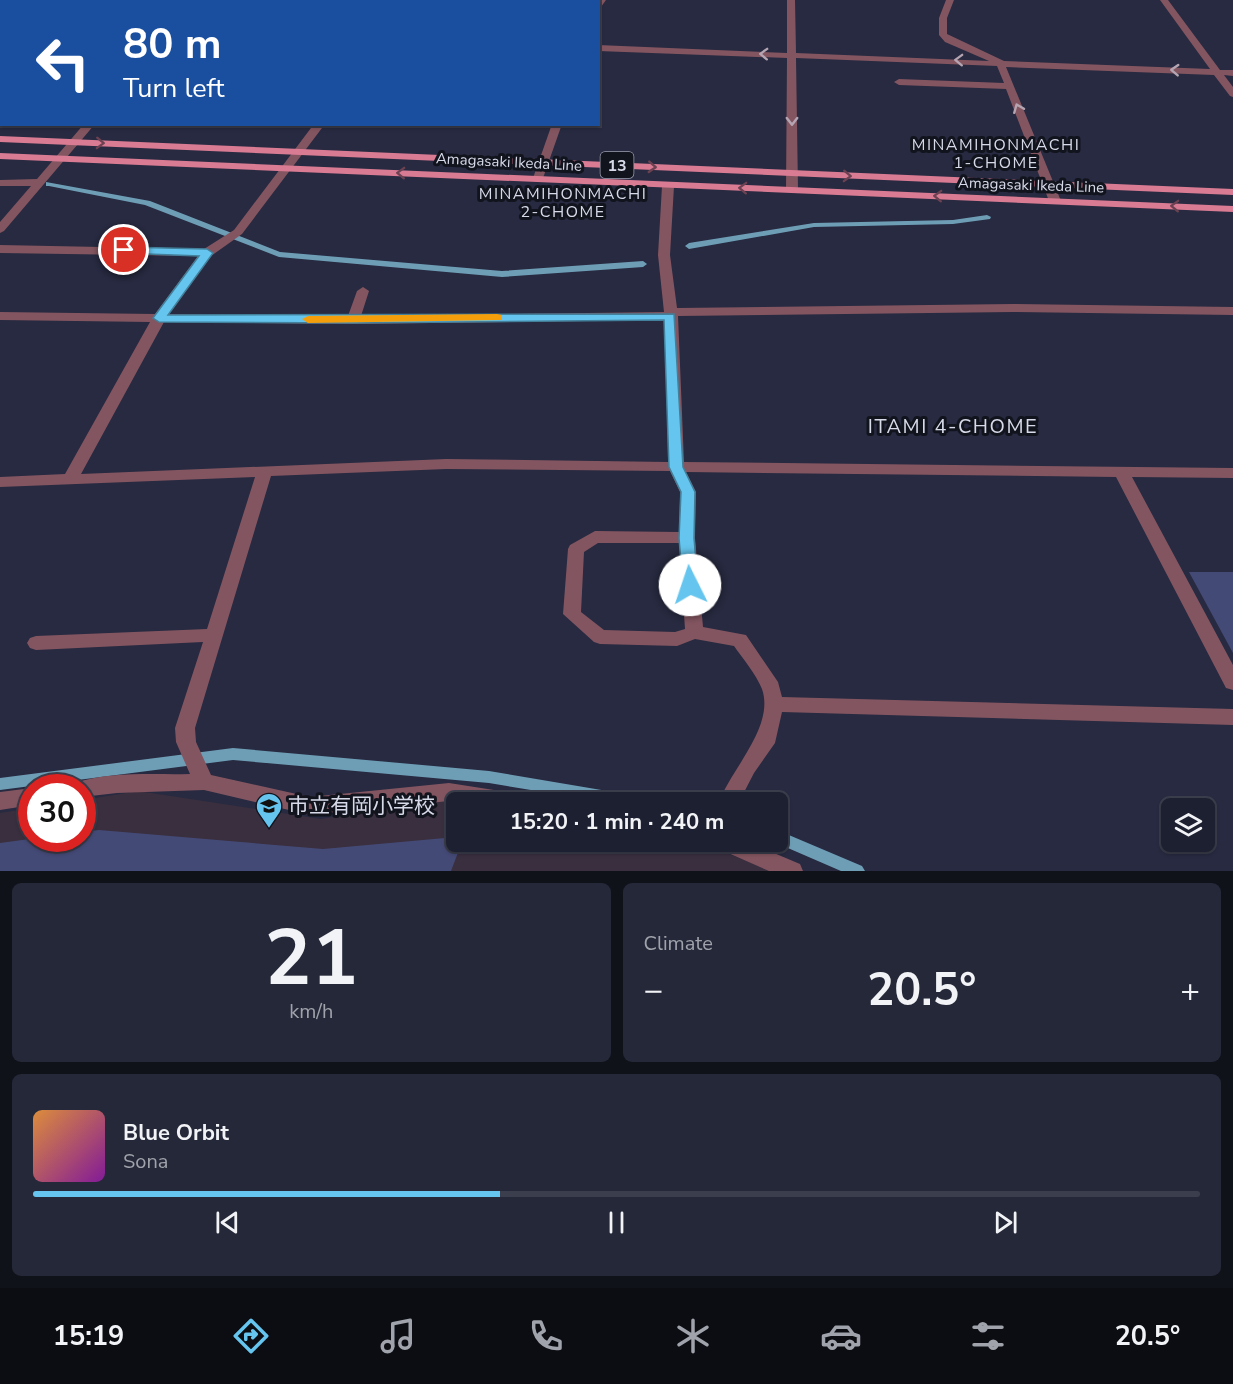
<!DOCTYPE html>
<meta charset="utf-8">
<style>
:root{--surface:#1d2030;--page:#252838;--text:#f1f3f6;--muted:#a0a3ab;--line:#3b3e4c;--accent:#65c5ee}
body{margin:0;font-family:"Nunito Sans","Noto Sans JP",sans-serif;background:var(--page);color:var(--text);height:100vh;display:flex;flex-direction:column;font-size:22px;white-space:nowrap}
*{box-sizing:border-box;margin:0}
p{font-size:20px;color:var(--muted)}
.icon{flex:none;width:33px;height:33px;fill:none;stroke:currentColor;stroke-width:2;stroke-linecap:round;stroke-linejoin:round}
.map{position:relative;height:871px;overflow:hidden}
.details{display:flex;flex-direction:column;gap:12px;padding:12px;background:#10121a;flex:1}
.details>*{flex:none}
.top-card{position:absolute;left:0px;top:0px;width:600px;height:126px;box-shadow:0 2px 4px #0004,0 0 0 2px var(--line);background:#1a4fa0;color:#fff;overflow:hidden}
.controls{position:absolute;left:1161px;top:798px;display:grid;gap:12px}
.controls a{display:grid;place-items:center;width:54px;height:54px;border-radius:9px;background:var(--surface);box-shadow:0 2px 4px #0004,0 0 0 2px var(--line);font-size:30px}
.speed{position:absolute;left:18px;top:774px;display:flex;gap:12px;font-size:30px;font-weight:700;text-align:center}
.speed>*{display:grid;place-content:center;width:78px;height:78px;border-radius:50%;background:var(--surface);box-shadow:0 2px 4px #0004,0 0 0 2px var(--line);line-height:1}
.speed .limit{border:9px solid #d22;background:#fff;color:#111}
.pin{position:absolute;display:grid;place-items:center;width:51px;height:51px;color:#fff;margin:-26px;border:3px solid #fff;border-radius:50%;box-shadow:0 2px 6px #0007}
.me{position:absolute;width:66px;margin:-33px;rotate:356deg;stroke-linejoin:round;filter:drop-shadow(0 0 4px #0008)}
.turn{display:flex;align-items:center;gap:21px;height:126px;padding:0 24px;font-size:27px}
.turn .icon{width:78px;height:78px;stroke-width:2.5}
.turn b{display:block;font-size:42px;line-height:51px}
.big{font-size:45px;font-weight:700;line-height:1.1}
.details .widget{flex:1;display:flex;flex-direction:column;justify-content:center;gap:9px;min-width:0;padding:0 21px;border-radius:9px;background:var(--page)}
.details .dial{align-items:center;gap:0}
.dial b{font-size:78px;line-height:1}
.song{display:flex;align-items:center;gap:18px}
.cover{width:72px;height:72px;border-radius:9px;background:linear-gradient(135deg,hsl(30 70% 55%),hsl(290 70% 35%))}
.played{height:6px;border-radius:3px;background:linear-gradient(90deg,var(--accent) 40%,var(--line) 40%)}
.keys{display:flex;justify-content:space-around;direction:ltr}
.heat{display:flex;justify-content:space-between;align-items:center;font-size:33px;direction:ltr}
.details .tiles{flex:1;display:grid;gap:12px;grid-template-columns:1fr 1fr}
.widget:last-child{grid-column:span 2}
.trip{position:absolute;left:446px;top:792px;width:342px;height:60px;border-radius:9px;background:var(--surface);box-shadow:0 2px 4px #0004,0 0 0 2px var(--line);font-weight:700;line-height:60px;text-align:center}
.tabs{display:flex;height:96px;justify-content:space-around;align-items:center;background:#0c0d13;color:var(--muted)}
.tabs .icon{width:42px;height:42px}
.tabs .active{color:var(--accent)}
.tabs b{font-size:27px;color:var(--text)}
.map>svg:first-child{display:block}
.education{fill:#392f3f}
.green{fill:#444a76}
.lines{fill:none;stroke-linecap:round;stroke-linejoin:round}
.stream{fill:#6e9eb6;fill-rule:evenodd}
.minor{fill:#835560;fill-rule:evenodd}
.primary{fill:#d97b93;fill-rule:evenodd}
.oneway{stroke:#b5a5b2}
.oneway2{stroke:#6c4252}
.route{fill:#65c5ee;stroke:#42809b;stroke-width:1.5}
.slow{fill:#f59e0b}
.labels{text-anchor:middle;stroke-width:6;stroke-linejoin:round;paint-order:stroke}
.far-street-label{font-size:15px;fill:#d7dae9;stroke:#12141d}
.far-neighbourhood-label{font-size:16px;letter-spacing:1.5px;fill:#d7dae9;stroke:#12141d}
.shield{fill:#12141d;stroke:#9c9fac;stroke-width:1.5}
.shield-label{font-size:16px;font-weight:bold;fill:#d7dae9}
.neighbourhood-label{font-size:20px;letter-spacing:1.5px;fill:#d7dae9;stroke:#12141d}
.near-poi-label{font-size:21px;fill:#d7dae9;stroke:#12141d;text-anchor:start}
</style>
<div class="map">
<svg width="1233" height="871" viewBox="0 0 1233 871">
<rect width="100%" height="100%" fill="#272a40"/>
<polygon class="education" points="138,791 321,819 422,801 461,802 456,802 456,842 699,842 772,871 0,871 0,813 31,808 32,838 82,838 83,800"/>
<g class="green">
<polygon points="1189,572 1233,572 1233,653"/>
<polygon points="99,830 323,849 456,837 456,842 462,842 451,871 0,871 0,843 37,838 82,838 83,832"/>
</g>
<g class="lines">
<g class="stream">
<polygon points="46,182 150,201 280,252 502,271 643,261 647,264 643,267 502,277 279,257 145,205 49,186 46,186"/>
<polygon points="987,215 991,217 990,219 953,224 814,227 689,249 685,246 689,243 814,223 953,220"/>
<polygon points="233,748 489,771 637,796 642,798 644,802 604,802 489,783 233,760 0,790 0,778"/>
<polygon points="777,830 862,866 865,871 841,871 774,842 777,842"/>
</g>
<g class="minor">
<polygon points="56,0 65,0 55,2"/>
<polygon points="220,0 229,0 219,2"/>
<polygon points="408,0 416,0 407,2"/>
<polygon points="598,0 606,0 598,11 597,2"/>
<polygon points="787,0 795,0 796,53 989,61 945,42 939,35 939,18 946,0 954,0 947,18 947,34 1004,61 1210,69 1160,0 1168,0 1220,70 1233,70 1233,76 1224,75 1233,87 1233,97 1230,96 1214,75 1006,67 1061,201 1055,204 1049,201 1006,89 899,85 894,82 899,79 1004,83 997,66 796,58 798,190 792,193 786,190 787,58 598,51 598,45 787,53"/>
<rect x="0" y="23" width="2" height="6"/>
<polygon points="2,39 2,45 0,46 0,40"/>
<polygon points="84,124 95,124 4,231 0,233 0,222 31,186 0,186 0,180 37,179"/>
<path d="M314,124h11l-83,110 -31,22 -42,58 179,2 9,-25 6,-4 6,4 -8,25 303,-4 -6,-57 4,-69 6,-3 6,3 -4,69 7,53 336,-4 220,3v8l-220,-3 -335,4 6,146 549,6v10l-101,-1 101,188v25l-7,-2 -110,-211 -430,-5 10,20 -1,46 8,89 43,8 32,47 4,15 451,12v16l-451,-13 -7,31 -21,30 -15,29h-20c12,-33 56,-75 43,-113 -6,-15 -19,-30 -28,-43l-39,-7 -18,7 -77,-2 -6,-2 -31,-28 5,-65 2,-4 25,-14 84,1 1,-40 -10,-21 -224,-2 -175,7 -76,252 1,14 15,33 99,22 139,-14 65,10 7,3 3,6 -75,-1 -139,14 -106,-25 -87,3 -35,4v-9h-10l3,-5c35,-12 79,-8 115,-9l-14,-32 -1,-14 28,-86 -167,8 -6,-2 -3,-5 3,-5 6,-2 171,-7 48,-152 -255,10v-10l65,-3 85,-152 -150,-2v-8l155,2 43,-58 -198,-3v-8l204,4 30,-19zM665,320l3,142 -222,-3 -365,15 83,-152 189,2zM598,543h81l6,86 -10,3 -71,-2 -23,-18 3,-60z"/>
<polygon points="552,124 562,124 543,178 542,180 534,180 533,178"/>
<polygon points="32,788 32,805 0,810 0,792"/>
<polygon points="716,842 748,842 800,864 803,871 769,871 719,849"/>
</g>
<g class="primary">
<polygon points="0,136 1233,189 1233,195 0,142"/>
<polygon points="0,153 1233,206 1233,212 0,159"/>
</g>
</g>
<defs><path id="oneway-chevron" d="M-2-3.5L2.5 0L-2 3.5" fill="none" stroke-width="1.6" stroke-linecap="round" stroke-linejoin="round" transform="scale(1.5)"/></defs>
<g class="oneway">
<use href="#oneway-chevron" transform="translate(764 54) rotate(-178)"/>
<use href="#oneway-chevron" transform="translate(959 60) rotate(-178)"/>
<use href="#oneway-chevron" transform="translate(1175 70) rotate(-177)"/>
<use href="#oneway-chevron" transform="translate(1018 108) rotate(-112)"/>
<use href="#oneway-chevron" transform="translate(792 121) rotate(90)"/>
</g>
<g class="oneway2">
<use href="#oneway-chevron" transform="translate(100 143) rotate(2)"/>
<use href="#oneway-chevron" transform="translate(652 167) rotate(3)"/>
<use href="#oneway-chevron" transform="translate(401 173) rotate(-178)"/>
<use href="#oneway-chevron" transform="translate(847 176) rotate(2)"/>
<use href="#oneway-chevron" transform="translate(743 188) rotate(-178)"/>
<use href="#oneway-chevron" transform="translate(938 196) rotate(-178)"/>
<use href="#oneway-chevron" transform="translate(1175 206) rotate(-178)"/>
</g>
<polygon class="route" points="124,247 207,249 213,253 168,315 674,314 683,467 695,492 694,538 698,585 696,589 685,589 683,585 679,538 681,492 669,467 664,320 353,323 159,322 153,318 199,256 120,253 120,248"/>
<polygon class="slow" points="497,314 502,315 502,320 308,323 302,319 308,316"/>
<defs>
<g id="school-pin" transform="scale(1.35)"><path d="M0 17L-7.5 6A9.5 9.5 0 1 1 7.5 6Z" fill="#65c5ee" stroke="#12141d"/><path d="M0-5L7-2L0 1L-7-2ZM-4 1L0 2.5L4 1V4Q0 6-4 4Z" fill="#111"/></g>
</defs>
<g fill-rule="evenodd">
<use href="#school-pin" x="269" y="806"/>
</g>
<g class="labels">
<g class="far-street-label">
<text transform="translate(509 162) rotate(3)" y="5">Amagasaki Ikeda Line</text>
<text transform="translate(1031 185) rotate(2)" y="5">Amagasaki Ikeda Line</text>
</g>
<g class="far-neighbourhood-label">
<text x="996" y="150">MINAMIHONMACHI<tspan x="996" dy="18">1-CHOME</tspan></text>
<text x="563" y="199">MINAMIHONMACHI<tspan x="563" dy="18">2-CHOME</tspan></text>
</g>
<rect class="shield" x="600.5" y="152" width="33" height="26" rx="4.5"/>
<g class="shield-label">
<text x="617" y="171">13</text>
</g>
<g class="neighbourhood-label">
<text x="953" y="433">ITAMI 4-CHOME</text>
</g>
<g class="near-poi-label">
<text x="288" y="813">市立有岡小学校</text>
</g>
</g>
</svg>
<div class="controls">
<a><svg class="icon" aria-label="layers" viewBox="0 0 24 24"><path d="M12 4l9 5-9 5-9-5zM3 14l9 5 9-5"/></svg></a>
</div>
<div class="speed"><div class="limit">30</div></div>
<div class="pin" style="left:124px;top:250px;background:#d93025"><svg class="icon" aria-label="arrive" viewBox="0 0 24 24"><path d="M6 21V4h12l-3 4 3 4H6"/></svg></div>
<svg class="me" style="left:690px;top:585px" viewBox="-20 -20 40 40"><circle r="19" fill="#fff"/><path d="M0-13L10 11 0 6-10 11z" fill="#65c5ee"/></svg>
<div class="trip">15:20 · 1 min · 240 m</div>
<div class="top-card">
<div class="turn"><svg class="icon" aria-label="left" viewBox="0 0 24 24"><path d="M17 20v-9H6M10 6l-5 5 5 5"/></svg><div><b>80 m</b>Turn left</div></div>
</div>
</div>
<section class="details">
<div class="tiles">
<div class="widget dial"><b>21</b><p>km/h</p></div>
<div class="widget"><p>Climate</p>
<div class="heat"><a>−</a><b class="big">20.5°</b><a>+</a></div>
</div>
<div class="widget">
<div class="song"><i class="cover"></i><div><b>Blue Orbit</b><p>Sona</p></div></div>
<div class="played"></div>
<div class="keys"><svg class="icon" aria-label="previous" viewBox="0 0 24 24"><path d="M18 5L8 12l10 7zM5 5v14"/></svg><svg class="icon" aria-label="pause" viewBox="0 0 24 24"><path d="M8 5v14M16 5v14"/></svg><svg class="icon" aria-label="next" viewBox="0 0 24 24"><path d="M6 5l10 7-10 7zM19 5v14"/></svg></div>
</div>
</div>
</section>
<nav class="tabs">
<b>15:19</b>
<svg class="icon active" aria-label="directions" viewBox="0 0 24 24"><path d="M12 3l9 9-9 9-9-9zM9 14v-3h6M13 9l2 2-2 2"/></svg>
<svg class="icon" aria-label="music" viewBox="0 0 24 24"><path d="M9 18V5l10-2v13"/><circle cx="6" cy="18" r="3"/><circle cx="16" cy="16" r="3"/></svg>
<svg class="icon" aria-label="phone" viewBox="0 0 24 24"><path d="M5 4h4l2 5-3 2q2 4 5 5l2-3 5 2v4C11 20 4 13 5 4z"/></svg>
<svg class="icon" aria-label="climate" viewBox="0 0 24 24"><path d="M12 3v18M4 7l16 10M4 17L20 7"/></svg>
<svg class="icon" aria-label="car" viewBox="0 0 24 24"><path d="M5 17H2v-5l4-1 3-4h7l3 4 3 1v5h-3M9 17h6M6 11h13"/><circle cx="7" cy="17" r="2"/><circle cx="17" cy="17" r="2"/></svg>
<svg class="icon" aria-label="filters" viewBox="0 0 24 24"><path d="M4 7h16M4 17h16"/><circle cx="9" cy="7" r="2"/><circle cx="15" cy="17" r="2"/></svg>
<b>20.5°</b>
</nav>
